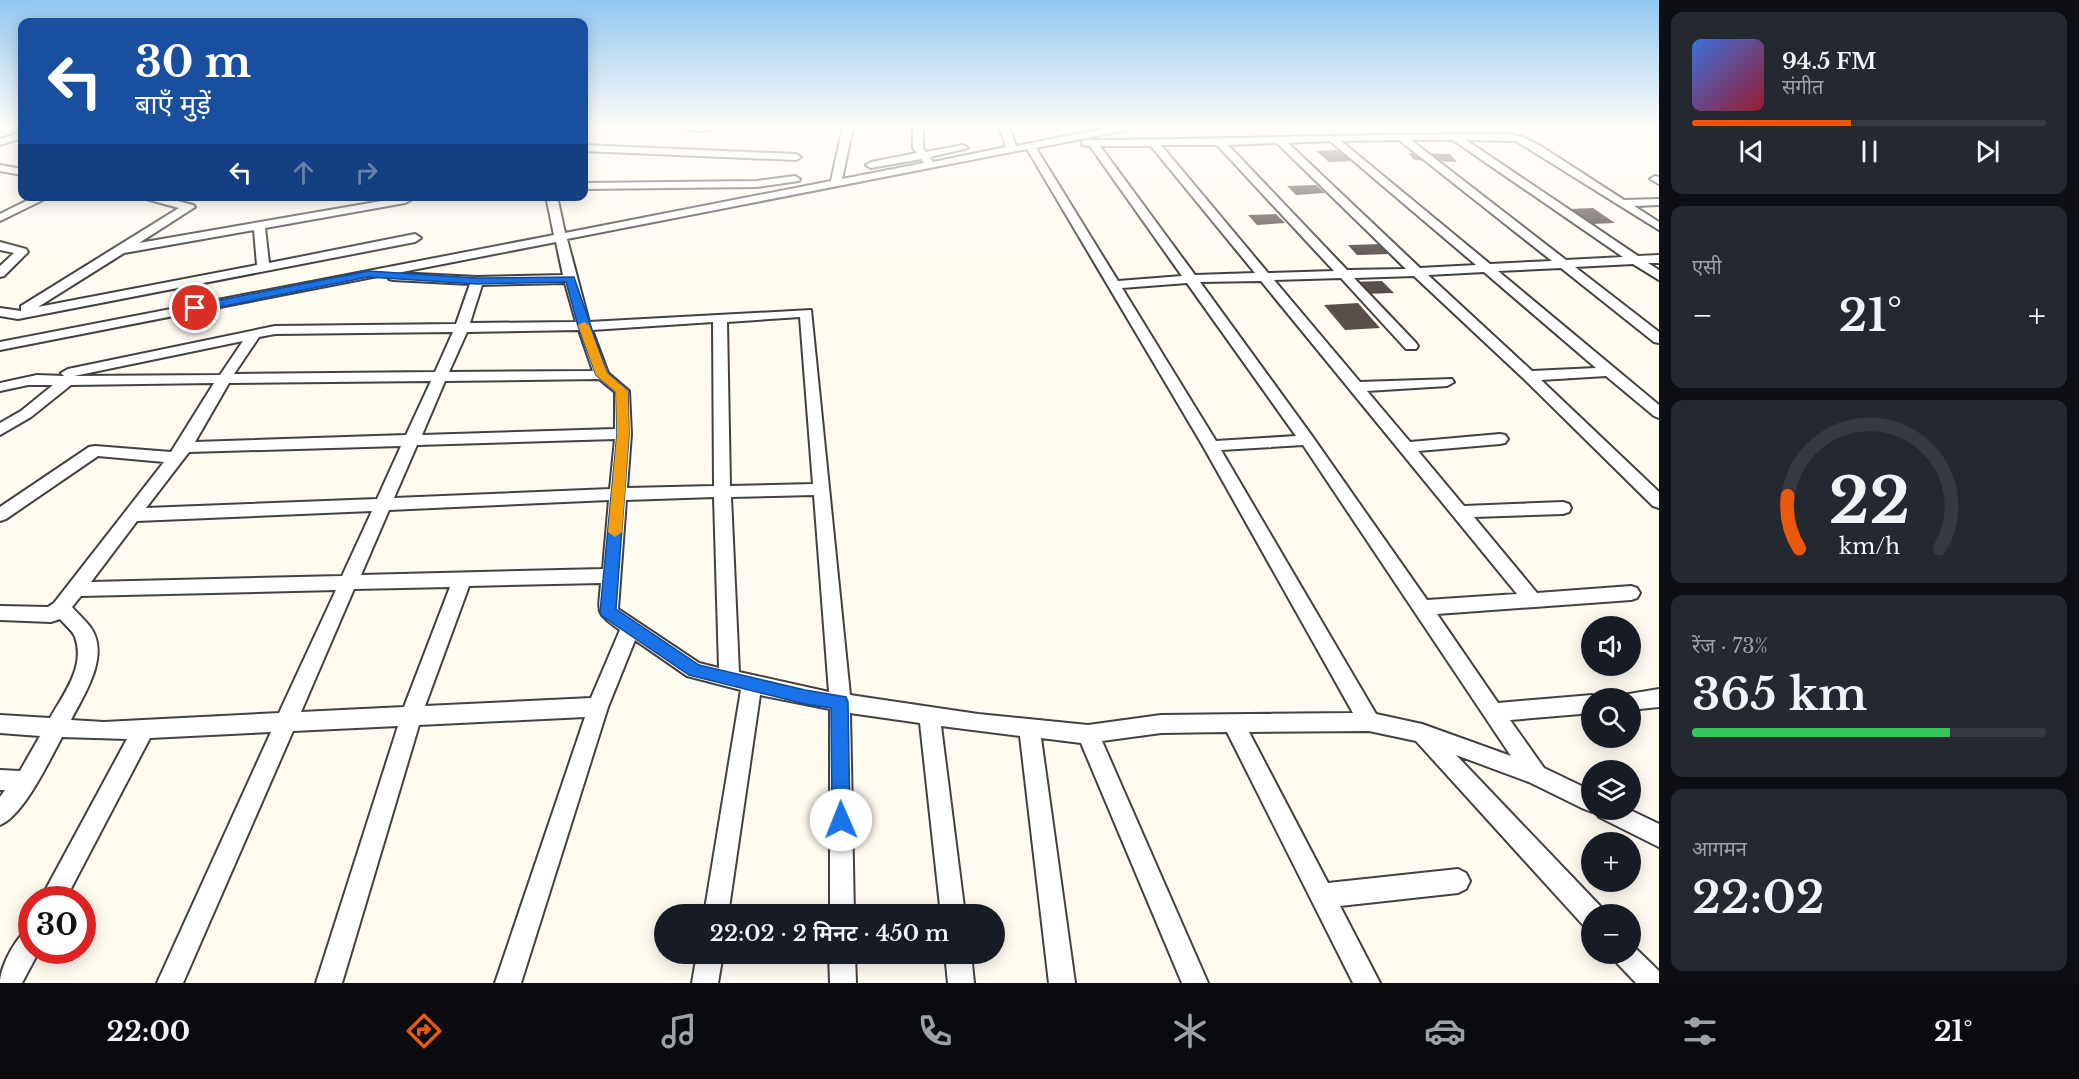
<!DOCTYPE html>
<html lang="hi">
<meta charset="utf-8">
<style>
:root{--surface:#171b24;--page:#242831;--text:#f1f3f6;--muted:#9ea1a6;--line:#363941;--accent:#ea580c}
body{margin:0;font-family:"Libre Baskerville","Noto Sans Devanagari",serif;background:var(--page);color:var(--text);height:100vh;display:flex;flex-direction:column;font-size:22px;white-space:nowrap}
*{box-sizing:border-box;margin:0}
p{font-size:20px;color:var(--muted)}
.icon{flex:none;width:33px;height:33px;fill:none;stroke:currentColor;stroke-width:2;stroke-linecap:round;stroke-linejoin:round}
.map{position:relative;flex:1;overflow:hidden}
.panel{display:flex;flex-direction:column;gap:12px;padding:12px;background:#0d0f14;width:420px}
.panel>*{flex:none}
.hud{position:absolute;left:18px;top:18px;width:570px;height:183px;border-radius:12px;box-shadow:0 3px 15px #0003;background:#1a4fa0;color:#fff;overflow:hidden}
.controls{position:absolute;left:1581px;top:616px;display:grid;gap:12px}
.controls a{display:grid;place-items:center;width:60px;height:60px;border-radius:50%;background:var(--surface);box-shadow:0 3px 15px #0003;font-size:30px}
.speed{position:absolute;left:18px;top:886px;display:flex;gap:12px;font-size:30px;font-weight:700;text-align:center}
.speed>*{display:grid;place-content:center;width:78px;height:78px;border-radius:50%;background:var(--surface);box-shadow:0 3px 15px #0003;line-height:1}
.speed .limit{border:9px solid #d22;background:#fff;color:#111}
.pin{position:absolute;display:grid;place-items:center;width:51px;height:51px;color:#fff;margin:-26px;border:3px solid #fff;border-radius:50%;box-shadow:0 2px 6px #0007}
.me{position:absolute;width:66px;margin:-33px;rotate:359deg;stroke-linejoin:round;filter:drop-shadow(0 0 4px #0008)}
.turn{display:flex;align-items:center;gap:21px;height:126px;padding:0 18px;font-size:27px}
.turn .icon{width:78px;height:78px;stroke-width:2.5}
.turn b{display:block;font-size:42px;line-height:51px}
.lanes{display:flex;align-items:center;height:57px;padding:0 18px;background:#0003;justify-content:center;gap:30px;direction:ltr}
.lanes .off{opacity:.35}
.big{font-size:45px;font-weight:600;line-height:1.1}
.panel .tile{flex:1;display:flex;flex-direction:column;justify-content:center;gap:9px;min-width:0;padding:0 21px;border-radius:12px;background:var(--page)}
.panel .dial{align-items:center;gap:0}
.dial svg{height:156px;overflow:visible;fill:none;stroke:var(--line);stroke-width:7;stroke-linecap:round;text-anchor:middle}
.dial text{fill:var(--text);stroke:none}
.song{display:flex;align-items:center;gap:18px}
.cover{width:72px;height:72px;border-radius:9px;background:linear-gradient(135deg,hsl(220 70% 55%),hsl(350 70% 35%))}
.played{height:6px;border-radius:3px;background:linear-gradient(90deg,var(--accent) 45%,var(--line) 45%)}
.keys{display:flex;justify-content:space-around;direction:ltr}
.heat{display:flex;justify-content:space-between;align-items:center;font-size:33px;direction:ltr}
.charge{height:9px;border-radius:4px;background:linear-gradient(90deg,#34c759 73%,var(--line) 0)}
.trip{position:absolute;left:654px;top:904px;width:351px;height:60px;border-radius:30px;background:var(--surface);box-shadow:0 3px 15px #0003;font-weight:600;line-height:60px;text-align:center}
.dock{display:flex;height:96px;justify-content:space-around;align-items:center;background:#090b0e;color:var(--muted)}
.dock .icon{width:42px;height:42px}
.dock .active{color:var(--accent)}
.dock b{font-size:27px;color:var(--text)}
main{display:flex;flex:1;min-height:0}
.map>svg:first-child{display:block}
.building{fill:#594f4a}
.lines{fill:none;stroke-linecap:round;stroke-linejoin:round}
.minor-casing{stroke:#424242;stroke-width:4}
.minor{fill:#fff;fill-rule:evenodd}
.route{fill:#1a73e8;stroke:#114b97;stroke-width:1.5}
.slow{fill:#f59e0b}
</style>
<main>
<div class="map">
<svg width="1659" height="983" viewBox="0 0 1659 983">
<rect width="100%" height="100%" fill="#fffbf1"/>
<g class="building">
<polygon points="1341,150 1354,161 1329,162 1316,151"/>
<polygon points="1408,153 1450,154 1457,162 1414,160"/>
<polygon points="1316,185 1325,193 1296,195 1287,186"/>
<polygon points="1593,208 1615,223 1591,224 1570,209"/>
<polygon points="1276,214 1285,223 1257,225 1248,215"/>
<polygon points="1380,244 1390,254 1357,255 1348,245"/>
<polygon points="1382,281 1394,293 1363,294 1352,282"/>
<polygon points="1358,303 1380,328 1345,330 1324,305"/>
</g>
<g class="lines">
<g class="minor-casing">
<g id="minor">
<path d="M683,127h33c-7,5 -26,5 -33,0z"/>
<path d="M843,127h10l-11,52 82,-16 -3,-4 -50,9 -5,-3 5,-3 46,-9 -4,-5v-21h10v21l3,4 37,-7 5,3 -38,9 3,5 73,-15 -7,-20h10l7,19 97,-19h19l-5,3 -91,18 82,133 64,-5 -92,-130 -8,-1v-4l4,-1c141,-1 282,-6 423,-6l14,3 16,8 85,55 35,-1v6l-25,1 25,16v8l-143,-89 -50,-1 172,116 21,-1v8h-11l11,7v10l-26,-16 -58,3 84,65v11l-5,-1 -93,-74 -63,3 161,134v13l-5,-2 -48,-40 -65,4 118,112v16l-6,-2 -129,-127 -110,-103 -60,2 62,65 2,3 -2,3h-10l-65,-71 -67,2 86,102 92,-3 2,3 -7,4 -80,5 43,51 90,-8 5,1 3,4 -3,4 -5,1 -82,7 46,55 99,-4 6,2 2,4 -2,4 -6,2 -89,3 63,76 94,-7 6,2 3,5 -3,5 -6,2 -194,14 61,89 94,-8 7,3 -7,1v14l-82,7 34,48 48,23v19h38l29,14v23l-60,-30 -3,-6 -4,1 -8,-3 -55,-27 -73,-27 145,152 3,8h-12v13l-9,-3 -167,-184 -47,-10 -120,1 79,151 130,-14 8,4 4,8 -4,8 -8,4 -118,13 40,77h-27l-126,-251 -66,1 -59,8 106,242h-26l-101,-240 -40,-5 34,245h-26l-29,-247 -79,-10 24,189h-24l-21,-192 -70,-10 4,202h-24v-206l-70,-14 -32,220h-24l37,-225 -54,-14 -52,-36 -27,67 -87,276h-26l90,-266 -166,8 -77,258h-26l82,-257 -105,5 -110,252h-26l114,-251 -121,6 -85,162h-25l87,-161 -65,-2c-13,24 -38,78 -62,88v-28l5,-7h-5v-20l20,1 20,-35 -40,-3v-18l50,3c13,-23 36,-52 25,-81 -2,-6 -11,-13 -15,-18l-9,3 -51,-2v-14l48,1 6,-4 110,-141 -66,-6 -92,63 -6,2v-14l89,-60 6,-1 76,6 43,-69 -143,2 -40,32 -31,18v-12l21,-12 32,-26h-25l-28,6v-8l37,-8 27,1 -3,-3 7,-4 207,-43 181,-2 14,-40 -77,-4 -4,-1 -1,-5 -388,76v-8l554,-107 -8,-39h11l8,37 266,-52zM1399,140l153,121 -62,3 -149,-123zM1411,140h42l170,117 -57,3zM1330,141l146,124 -56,3 -132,-125zM1277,143l129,126 -59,1 -119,-125zM1161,145h56l117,126 -66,2zM1100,146h51l104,127 -60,2zM1027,149l176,297 150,267 -192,2 -73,10 -110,-11 -128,-19 -39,-385 -222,12 -22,-83zM556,242l7,33 -86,2 -80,-4zM1484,272l112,96 -64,3 -104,-96zM1261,281l256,313 -90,6 -115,-164 -112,-154zM565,283l11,39 -106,1 12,-38zM1187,283l109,153 -80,5 -94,-153zM800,317l13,167 -83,2 -3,-164zM713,322l1,164 -87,2 4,-54 -2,-43 -21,-18 -16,-43zM579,330l14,41 -144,1 18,-40zM453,332l-18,40 -201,2 25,-37 16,-3zM243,341l-23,34 -146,1zM599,379l16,13v37l-193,6 23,-54zM431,381l-25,54 -211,7 34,-59zM615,439l-5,50 -216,9 23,-53zM1303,445l208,311 -89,-32 -46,-10 -155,-264zM401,446l-24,53 -231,9 43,-56zM814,495l15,197 -90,-20 -8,-175zM714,497l5,171 -20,-5 -81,-54 8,-109zM609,500l-6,69 -242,6 28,-65zM372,511l-30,65 -251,6 46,-61zM601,583c-2,30 -7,29 19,47l-29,68 -166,8 44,-120zM450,587l-46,120 -103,5 53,-123zM336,590l-57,123 -175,9 -33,-2c13,-25 39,-64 20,-92 -5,-7 -13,-14 -19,-21l9,-11z"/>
<polygon points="22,132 22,138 0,145 0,139"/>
<polygon points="584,145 796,154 801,157 796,160 584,151"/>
<polygon points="0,165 22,169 22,175 0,171"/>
<polygon points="795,176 800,179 799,181 757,187 584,189 584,183 757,181"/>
<polygon points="1655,176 1659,177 1659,184 1650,179"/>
<polygon points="36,196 51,196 0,221 0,214"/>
<path d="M135,196h22l36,9 2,2 -56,36 266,-46 6,3 -6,3 -140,25 4,35 146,-29 6,4 -6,4 -397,77 -18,-3v-8l21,3v-5l158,-98zM254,230l3,35 -219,42 86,-54z"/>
<polygon points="0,242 26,249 28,252 4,276 0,277 0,266 14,253 0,250"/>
<polygon points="1659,689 1659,707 1630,710 1630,699 1621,699 1623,695"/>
<path d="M32,927v24h7l-17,32h-22c0,-16 17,-50 32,-56z"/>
<polygon points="1630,943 1659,971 1659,983 1636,983 1617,963 1613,954 1630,954"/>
<polygon points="697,954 723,954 718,983 692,983"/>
<polygon points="829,954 855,954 856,983 830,983"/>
<polygon points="945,954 971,954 974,983 948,983"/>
</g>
</g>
<use href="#minor" class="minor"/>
</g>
<linearGradient id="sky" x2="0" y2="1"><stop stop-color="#91c7f0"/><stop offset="0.48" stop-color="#fffdf9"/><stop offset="1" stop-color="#fffdf9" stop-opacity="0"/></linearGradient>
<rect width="1659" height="264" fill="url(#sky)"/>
<polygon class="route" points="368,271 477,278 574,277 607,373 628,391 629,434 616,609 699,665 805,690 846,697 848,702 850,820 848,827 841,829 834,827 832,820 831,708 805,704 689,675 602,616 600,612 617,434 616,392 596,375 578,326 566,282 477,284 368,277 195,312 189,308 195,305"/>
<polygon class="slow" points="584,322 589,325 607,373 628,391 629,434 622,532 615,537 608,532 617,434 616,392 596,375 578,325"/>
</svg>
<div class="controls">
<a><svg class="icon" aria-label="sound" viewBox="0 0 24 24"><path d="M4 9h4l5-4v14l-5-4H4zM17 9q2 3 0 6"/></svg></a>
<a><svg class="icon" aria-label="search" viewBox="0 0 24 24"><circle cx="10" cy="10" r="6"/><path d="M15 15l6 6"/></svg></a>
<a><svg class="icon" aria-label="layers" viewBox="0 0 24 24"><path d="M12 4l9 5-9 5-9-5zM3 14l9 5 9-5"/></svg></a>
<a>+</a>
<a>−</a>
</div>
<div class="speed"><div class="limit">30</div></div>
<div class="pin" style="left:195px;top:308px;background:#d93025"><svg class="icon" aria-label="arrive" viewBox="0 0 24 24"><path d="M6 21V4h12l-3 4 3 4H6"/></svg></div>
<svg class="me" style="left:841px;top:820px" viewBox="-20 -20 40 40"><circle r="19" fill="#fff"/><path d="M0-13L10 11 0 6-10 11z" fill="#1a73e8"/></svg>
<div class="trip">22:02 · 2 मिनट · 450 m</div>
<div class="hud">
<div class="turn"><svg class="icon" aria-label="left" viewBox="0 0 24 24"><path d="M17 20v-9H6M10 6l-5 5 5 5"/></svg><div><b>30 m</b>बाएँ मुड़ें</div></div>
<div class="lanes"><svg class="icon" aria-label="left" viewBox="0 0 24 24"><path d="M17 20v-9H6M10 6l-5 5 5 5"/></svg><svg class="icon off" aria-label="ahead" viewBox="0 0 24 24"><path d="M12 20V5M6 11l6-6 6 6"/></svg><svg class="icon off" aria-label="right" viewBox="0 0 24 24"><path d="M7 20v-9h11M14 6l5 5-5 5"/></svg></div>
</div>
</div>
<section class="panel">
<div class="tile">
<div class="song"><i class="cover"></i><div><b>94.5 FM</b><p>संगीत</p></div></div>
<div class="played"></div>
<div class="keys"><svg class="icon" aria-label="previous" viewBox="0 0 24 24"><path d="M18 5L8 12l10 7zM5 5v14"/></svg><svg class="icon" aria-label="pause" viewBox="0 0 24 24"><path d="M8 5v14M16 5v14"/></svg><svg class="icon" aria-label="next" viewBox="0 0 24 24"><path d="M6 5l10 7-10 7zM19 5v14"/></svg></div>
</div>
<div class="tile"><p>एसी</p>
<div class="heat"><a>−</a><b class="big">21°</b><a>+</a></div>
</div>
<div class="tile dial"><svg viewBox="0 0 100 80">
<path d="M14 69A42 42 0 1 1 86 69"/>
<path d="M14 69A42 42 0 0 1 8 42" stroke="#ea580c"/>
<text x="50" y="56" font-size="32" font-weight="700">22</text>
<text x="50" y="72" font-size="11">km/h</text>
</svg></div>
<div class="tile"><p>रेंज · 73%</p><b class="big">365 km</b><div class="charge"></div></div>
<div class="tile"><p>आगमन</p><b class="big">22:02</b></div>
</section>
</main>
<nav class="dock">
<b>22:00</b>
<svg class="icon active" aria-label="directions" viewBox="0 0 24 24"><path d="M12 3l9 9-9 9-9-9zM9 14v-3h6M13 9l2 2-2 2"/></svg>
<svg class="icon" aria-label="music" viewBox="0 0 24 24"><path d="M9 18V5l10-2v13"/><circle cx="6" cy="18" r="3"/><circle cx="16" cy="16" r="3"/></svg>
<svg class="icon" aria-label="phone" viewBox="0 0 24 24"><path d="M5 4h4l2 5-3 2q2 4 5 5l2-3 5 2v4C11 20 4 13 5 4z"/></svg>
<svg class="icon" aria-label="climate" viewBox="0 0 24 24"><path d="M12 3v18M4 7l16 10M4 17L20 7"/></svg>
<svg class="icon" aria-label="car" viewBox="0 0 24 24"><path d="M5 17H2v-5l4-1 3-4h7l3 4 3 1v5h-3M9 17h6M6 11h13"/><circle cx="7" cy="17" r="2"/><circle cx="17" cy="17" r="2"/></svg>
<svg class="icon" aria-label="filters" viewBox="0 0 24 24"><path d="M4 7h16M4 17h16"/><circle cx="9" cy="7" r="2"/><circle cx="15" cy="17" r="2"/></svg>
<b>21°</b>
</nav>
